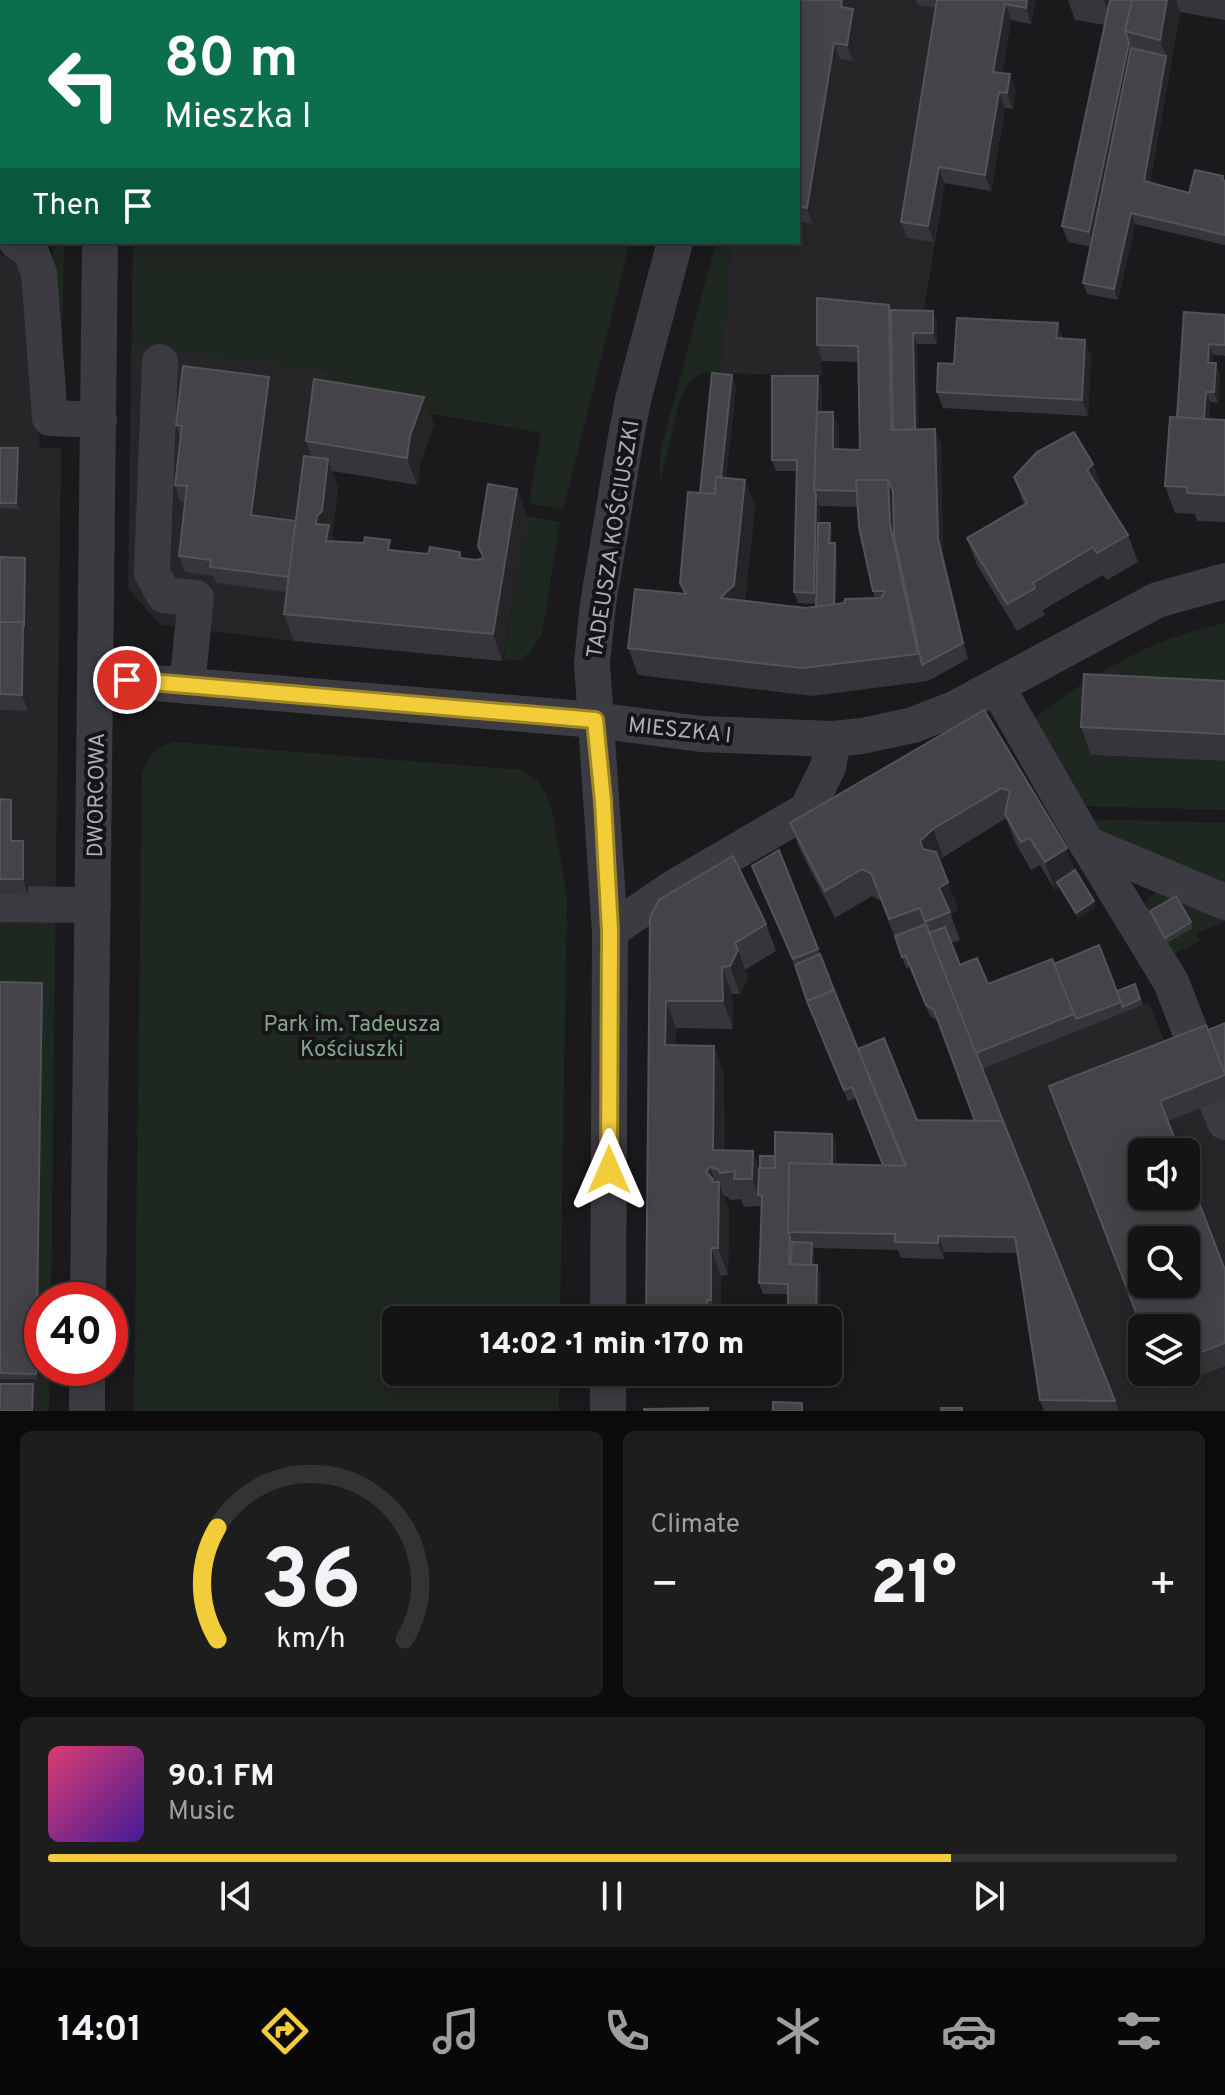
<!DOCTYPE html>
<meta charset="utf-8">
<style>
:root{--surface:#141415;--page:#1d1d1e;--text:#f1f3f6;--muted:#9d9ea0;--line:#333334;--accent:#f3cc3a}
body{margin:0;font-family:Overpass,sans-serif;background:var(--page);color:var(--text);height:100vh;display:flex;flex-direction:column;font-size:30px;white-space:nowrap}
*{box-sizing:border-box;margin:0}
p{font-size:26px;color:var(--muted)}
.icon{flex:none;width:44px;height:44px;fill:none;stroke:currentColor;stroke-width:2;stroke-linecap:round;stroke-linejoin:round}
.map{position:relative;height:1411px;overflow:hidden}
.panel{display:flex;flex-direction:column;gap:20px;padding:20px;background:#0b0b0c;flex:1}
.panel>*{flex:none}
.hud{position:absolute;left:0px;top:0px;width:800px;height:244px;box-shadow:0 4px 20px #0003,0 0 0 2px var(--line);background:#0b6e4f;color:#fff;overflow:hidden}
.buttons{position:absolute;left:1128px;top:1138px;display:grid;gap:16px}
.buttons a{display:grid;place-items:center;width:72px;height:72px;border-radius:12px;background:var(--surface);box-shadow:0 4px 20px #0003,0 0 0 2px var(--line);font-size:40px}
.speed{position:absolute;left:24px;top:1282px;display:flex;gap:16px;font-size:40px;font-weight:700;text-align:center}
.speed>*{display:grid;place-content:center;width:104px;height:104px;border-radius:50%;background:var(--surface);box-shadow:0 4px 20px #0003,0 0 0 2px var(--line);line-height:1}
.speed .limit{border:12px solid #d22;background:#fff;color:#111}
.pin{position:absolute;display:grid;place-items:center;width:68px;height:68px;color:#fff;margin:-34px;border:4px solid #fff;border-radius:50%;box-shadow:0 2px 8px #0007}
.me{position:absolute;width:88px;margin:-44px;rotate:0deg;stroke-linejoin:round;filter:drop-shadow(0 0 6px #0008)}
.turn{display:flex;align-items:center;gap:28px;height:168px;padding:0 32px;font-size:36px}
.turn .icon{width:104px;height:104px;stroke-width:2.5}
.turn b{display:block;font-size:56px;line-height:68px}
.then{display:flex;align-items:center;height:76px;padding:0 32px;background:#0003;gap:16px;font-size:30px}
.big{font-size:60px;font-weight:800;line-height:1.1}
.panel .widget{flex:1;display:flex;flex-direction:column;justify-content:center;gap:12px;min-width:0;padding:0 28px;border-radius:12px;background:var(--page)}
.panel .dial{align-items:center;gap:0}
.dial svg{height:208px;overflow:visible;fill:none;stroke:var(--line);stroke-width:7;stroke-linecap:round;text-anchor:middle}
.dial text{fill:var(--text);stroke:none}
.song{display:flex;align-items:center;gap:24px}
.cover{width:96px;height:96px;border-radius:12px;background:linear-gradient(135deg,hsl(340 70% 55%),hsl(260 70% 35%))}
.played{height:8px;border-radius:4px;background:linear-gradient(90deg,var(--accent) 80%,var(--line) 80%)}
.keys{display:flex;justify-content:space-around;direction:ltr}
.heat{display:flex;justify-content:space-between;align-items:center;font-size:44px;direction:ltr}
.panel .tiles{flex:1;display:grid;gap:20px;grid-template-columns:1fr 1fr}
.widget:last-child{grid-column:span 2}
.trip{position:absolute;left:382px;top:1306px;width:460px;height:80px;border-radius:12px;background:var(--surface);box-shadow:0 4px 20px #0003,0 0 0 2px var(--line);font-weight:800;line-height:80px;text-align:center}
.tab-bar{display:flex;height:128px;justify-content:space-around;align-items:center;background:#080808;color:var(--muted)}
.tab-bar .icon{width:56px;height:56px}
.tab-bar .active{color:var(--accent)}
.tab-bar b{font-size:36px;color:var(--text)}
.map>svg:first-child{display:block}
.built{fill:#262629;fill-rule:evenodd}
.green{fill:#1f2721}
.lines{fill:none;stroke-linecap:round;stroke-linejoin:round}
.minor{stroke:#3b3b41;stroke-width:36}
.wall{fill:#36363a;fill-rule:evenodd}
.shaded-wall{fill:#252528}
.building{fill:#434348;stroke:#53545a;stroke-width:2;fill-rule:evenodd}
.route-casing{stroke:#9e8526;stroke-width:20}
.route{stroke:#f3cc3a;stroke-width:14}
.labels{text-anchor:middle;stroke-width:8;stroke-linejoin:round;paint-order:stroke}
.street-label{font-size:22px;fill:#acafbb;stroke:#151517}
.park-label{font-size:22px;fill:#83a68a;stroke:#151517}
</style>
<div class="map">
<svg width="1225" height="1411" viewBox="0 0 1225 1411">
<rect width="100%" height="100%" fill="#1a1a1c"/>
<g class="built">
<polygon points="804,0 976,0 922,322 822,315 822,376 720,373 730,255 733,242 798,242 798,38"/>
<polygon points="133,242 289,365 329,372 294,641 161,625 128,589"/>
<polygon points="0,254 17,262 24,284 40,448 61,448 51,1300 42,1300 42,1368 50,1368 38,1380 37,1411 0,1411"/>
<path d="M1149,1002l23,59 53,-20v370h-106l-137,-342zM1142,1152h44v44h-44zM1142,1240h44v44h-44zM1142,1328h44v44h-44z"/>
</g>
<g class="green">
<polygon points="136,0 406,0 407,2 136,2"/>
<polygon points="52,242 64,242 62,352"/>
<polygon points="133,242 630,242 563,510 529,503 541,433 326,395 329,372 132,345"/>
<polygon points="716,242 733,242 730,255 720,373 702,373 688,384 680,399 660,482 660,453"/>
<polygon points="527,516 560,522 542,635 529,653 519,660 503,661"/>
<path d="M1225,623v79l-134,53 134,6v49l-144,-4 -48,-87c42,-32 89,-62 138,-81 18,-6 36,-10 54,-15z"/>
<path d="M175,742l346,28 15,9 10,14 6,18 15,84 -7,425h-164v52h163v39h-425l8,-638c7,-18 14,-27 33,-31z"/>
<polygon points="1088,819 1225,823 1225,887 1101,840"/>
<polygon points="1157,890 1225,916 1225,921 1197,933 1200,941 1172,955 1144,903"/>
<polygon points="0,924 55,924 51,1300 42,1300 42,1368 50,1368 49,1411 37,1411 44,989 0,988"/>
</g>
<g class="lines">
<g class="minor">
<polyline points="102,2 102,0"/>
<polyline points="738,2 738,0"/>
<polyline points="17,242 30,250 39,273 50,418 99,420"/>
<polyline points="160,362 152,573 164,595 196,598 187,686"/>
<polyline points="96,678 595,720 701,734 833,739 862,736 913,725 954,709 1157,600 1225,581"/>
<polyline points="997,687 1087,844 1225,902"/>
<polyline points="1087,844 1171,982 1198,1052"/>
<polyline points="0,904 93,905"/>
<polyline points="610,931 673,888 807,810 828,767 833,739"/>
<polyline points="1217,1102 1225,1122"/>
<polyline points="88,1300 100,242"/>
<polyline points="608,1320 610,931 592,663 598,604 624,448 633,400 675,242"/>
<polyline points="87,1411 87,1368"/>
<polyline points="608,1411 608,1372"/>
</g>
</g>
<g class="wall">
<polygon points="851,0 849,8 859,25 853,61 840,59 813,224 798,221 798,2"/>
<polygon points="916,0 1035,0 1031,24 1011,20 1002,73 1016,90 1013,109 1005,108 991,191 944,183 934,242 907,238 901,222 936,8 918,5"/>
<polygon points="1068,0 1225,0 1225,20 1180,12 1150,183 1189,193 1223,176 1225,181 1225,245 1135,224 1118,300 1087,294 1083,283 1091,247 1068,242 1062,226 1105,25 1075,20"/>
<rect x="0" y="110" width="2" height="108"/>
<path d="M891,310l46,12v22h-20l1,85 23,15 2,111 25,104 -40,22 -116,15 -174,-21 -10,-27 56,-54 -4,-11 20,-90 36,-107 -10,92 19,2 10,27 -10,94 61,7 10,-1v-3l-18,-1 -4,-11 3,-121h-21l-4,-11 50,-73v25l17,16v21l21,1 -1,-88 -37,-1 -5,-16zM820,506l38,1 15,84 2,7 -39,6 1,-56 -2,-5h-4l1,-14 -2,-6h-10z"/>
<polygon points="1184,312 1225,315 1225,356 1213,355 1212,363 1220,374 1218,403 1210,402 1209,419 1225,420 1225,522 1197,521 1195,514 1175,513 1165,486 1177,417"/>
<polygon points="1058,323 1063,339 1091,356 1088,416 943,408 937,392 954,364"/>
<polygon points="269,377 275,393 259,516 296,521 312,457 306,441 434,424 420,464 417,485 332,471 338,487 332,535 335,542 428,554 460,552 463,559 476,560 482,558 478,546 517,489 527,516 502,661 294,641 284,614 287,592 216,583 213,576 185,572 179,556 185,501 180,501 175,485 180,438 176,425"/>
<polygon points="0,448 18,448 20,454 19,509 0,508"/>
<polygon points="1093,464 1103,492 1102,493 1128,535 1138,562 1107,580 1103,575 1043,610 1045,615 1017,631 977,565 967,538 1024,505 1014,477"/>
<polygon points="0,557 29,569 28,711 0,710"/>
<polygon points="1225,681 1225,761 1091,755 1081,727"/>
<polygon points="984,710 1096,907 1078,918 1059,887 1055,890 1040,865 1031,870 1015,842 1006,818 939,860 958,909 951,915 960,940 951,943 960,965 988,984 1054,964 1117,991 1135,984 1143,1005 982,1069 1119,1411 1044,1411 1040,1400 1017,1253 944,1252 944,1259 901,1258 898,1250 814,1248 814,1265 817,1265 821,1276 788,1294 763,1294 759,1283 761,1206 744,1207 741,1199 730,1200 728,1197 724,1196 729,1210 728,1275 721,1276 721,1320 646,1320 650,917 766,924 776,951 745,970 748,978 740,994 732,994 733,1029 676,1028 676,1045 724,1073 724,1150 753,1151 759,1168 760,1168 775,1156 832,1134 836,1144 836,1164 883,1165 856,1098 848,1101 811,1012 796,969 752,866 818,949 862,1060 917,1120 975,1121 938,1021 930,1016 910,967 906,968 881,901 872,896 835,918 800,850 790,823"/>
<polygon points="0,799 11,800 17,816 17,841 23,841 29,857 28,895 0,894"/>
<polygon points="1150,911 1191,922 1193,928 1167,943"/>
<polygon points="0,982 42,983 44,989 38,1379 0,1379"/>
<polygon points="1225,1023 1225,1099 1168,1121 1225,1270 1225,1366 1165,1389 1159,1372 1186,1372 1186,1328 1049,1086"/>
</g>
<g class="shaded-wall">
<polygon points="842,0 851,0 847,23 841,7"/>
<polygon points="1027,0 1035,0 1031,24 1026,8"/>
<polygon points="1104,0 1115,0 1114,26"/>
<polygon points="1167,0 1176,0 1180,12 1148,192 1144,181 1166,56 1160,40"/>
<polygon points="1005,4 1011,20 999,88 993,72"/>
<polygon points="853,9 859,25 853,61 847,45"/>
<polygon points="834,43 840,59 813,224 807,208"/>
<polygon points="1129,43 1135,59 1095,248 1089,232"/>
<polygon points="1010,74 1016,90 1013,109 1007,93"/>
<polygon points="999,92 1005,108 991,191 985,175"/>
<polygon points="939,167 944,183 934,242 928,226"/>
<polygon points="1131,213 1135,224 1118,300 1114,289"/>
<polygon points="889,305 895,321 897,435 891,430"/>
<polygon points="933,311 937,322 937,344 933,333"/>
<polygon points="1058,323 1063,339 1056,338"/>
<polygon points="913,333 917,344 919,446 915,435"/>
<polygon points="1085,340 1091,356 1088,416 1082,400"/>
<polygon points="1209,344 1213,355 1212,374 1208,363"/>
<polygon points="1216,363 1220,374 1218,403 1214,392"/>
<polygon points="732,375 736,386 723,509 719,498"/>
<polygon points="818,376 822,387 821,490 816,490"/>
<polygon points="269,377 275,393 257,531 251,515"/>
<polygon points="1206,392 1210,402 1207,445 1203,434"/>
<polygon points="424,397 434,424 420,464 417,485 407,458 410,436"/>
<polygon points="833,412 839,428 839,465 833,449"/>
<polygon points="935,429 941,444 943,555 968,659 963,643 938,539"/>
<polygon points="18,448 20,454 19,509 16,503"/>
<polygon points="328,459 338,487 332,535 339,553 336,569 316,524"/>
<polygon points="1093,464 1103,492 1097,497 1087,470"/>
<polygon points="745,480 755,507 744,612 720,598"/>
<polygon points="888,480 898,507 922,665 918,654 890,524"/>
<polygon points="517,489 527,516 502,661 493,634"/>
<polygon points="816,495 820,506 818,604 814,593"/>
<polygon points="830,523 832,529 831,548 829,543"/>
<polygon points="835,543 837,548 836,621 833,615"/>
<polygon points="25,558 29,569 28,711 22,695 23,622"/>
<polygon points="11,800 17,816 17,857 11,841"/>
<polygon points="933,829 943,856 930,868 920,841"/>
<polygon points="23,841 29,857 28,895 23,879"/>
<polygon points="1067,848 1077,875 1057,882 1059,887 1055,890 1045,862"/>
<polygon points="948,882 958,909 951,915 939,888"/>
<polygon points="1094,901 1096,907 1078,918 1076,913"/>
<polygon points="738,950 748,978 740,994 730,966"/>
<polygon points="722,967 732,994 733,1029 723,1001"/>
<polygon points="42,983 44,989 38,1379 36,1374"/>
<polygon points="666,1001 676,1028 675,1073 665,1045"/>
<polygon points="714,1046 724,1073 723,1172 713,1150"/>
<polygon points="832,1134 836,1144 836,1180 832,1169"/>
<polygon points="753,1151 763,1179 762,1196 758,1195 752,1179"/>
<polygon points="710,1167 719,1192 719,1182 729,1210 728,1275 718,1248 706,1172"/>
<polygon points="938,1236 944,1252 944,1259 938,1243"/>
<polygon points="790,1237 794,1248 793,1270 789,1264"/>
<polygon points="812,1243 814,1248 813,1276 811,1270"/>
<polygon points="711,1248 721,1276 721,1320 719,1320 711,1300"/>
<polygon points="817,1265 821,1276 820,1320 816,1320"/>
<polygon points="707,1300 715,1320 707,1320"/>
<polygon points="33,1384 37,1395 37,1411 32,1411"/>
</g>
<g class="building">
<polygon points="0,0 17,0 17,2 2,2 2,82 0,82"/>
<polygon points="558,0 623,0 623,2 557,2"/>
<polygon points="796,0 842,0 841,7 853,9 847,45 834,43 807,208 798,206 798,2 796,2"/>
<polygon points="937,0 1027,0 1026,8 1005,4 993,72 1010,74 1007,93 999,92 985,175 939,167 928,226 901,222"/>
<polygon points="1110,0 1132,0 1125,31 1129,43 1089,232 1062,226"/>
<polygon points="1132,0 1167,0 1160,40 1125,31"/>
<polygon points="1131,48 1166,56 1144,181 1189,193 1195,170 1223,176 1222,180 1225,181 1225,235 1131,213 1114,289 1083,283"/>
<rect x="0" y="110" width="2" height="98"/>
<polygon points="817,298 889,305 891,430 935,429 938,539 963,643 922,665 894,536 893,491 888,480 856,480 857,491 814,490 816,412 833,412 833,449 860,450 858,346 817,345"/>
<polygon points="891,310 933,311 933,333 913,333 915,429 893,430"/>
<polygon points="1184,312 1225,315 1225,345 1209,344 1208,363 1216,363 1214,392 1206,392 1204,419 1177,417"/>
<polygon points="957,318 1058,323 1056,338 1085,340 1082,400 937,392 938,363 954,364"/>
<polygon points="183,366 269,377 251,515 296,521 289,577 210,567 211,560 179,556 187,486 175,485 182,426 176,425"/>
<polygon points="712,373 732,375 721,477 716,477 715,494 700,493"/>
<polygon points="772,376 818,376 814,490 816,495 814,593 794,592 797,460 772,460"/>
<polygon points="314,379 424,397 410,436 407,458 306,441"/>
<polygon points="1170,417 1225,420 1225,489 1224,495 1187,493 1187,487 1165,486"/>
<polygon points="1074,432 1093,464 1087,470 1128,535 1097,553 1093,547 1033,583 1035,588 1007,604 967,538 1027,503 1014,477 1037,452"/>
<polygon points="0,448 18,448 16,503 0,503"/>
<polygon points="304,456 328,459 322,511 317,516 316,524 329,525 326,541 364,543 365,537 390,540 388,550 428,554 430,547 460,552 459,558 476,560 484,558 478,546 488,484 517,489 493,634 284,614"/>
<polygon points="716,477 745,480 734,585 720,598 806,608 844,603 845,599 881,598 885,591 873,591 859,527 856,480 888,480 890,524 918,654 802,668 628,648 635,589 686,594 680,583 688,492 715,494"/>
<polygon points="818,523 830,523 829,543 835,543 834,604 816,607"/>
<polygon points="0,557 25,558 24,627 23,622 0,622"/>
<polygon points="0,622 23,622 22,695 0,694"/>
<polygon points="1084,674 1225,681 1225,734 1081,727"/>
<polygon points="984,710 1067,848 1045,862 1030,838 1021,842 1005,814 1010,791 1002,788 933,829 920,841 923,849 936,852 948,882 939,888 950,912 925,922 920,908 889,919 871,873 862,869 825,891 790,823"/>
<polygon points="0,799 11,800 11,841 23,841 23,879 0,879"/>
<polygon points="779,850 818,949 793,959 752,866"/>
<polygon points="733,856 766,924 735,943 738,950 730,966 722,967 723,1001 666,1001 665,1045 714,1046 713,1150 753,1151 752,1179 734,1179 735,1171 720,1173 718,1169 710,1167 706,1172 713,1179 712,1182 719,1182 718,1248 711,1248 711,1300 707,1300 707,1320 646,1320 650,917 659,900"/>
<polygon points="1075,870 1094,901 1076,913 1057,882"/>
<polygon points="1176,896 1191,922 1165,938 1150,911"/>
<polygon points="926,924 935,949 1003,1121 975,1121 934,1010 926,1005 906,956 902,957 895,936"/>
<polygon points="945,927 960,965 977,958 988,984 1052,959 1074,1014 976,1053 929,933"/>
<polygon points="1099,945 1121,1002 1076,1019 1054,964"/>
<polygon points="820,954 834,990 807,1001 795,965"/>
<polygon points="0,982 42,983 36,1374 0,1373"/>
<polygon points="1135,984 1140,999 1123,1007 1117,991"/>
<polygon points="834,990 905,1166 883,1165 852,1087 844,1090 807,1001"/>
<polygon points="1225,1023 1225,1075 1208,1030"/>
<path d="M1206,1025l19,50 -65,26 20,51h-38v44h44v-27l39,101v73l-39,15v-30h-44l-93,-242zM1142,1240h44v44h-44z"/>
<polygon points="884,1038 917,1120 1003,1121 1115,1401 1040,1400 1015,1237 938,1236 938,1243 895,1242 895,1234 788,1232 789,1163 906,1166 858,1049"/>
<polygon points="775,1132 832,1134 832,1164 789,1163 788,1232 790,1237 789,1264 817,1265 816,1320 788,1320 788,1284 759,1283 762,1196 758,1195 759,1168 775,1168"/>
<rect x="760" y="1156" width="15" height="12"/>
<polygon points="792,1242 812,1243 811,1265 791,1264"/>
<polygon points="0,1384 33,1384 32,1411 0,1411"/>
<polygon points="773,1402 802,1403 802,1411 773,1411"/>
<polygon points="708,1408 708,1411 644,1411 644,1409"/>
<rect x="941" y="1408" width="21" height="3"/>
</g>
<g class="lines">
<g class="route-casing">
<polyline id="route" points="127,680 595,720 603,801 610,931 609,1170"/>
</g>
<use href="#route" class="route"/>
</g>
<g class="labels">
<g class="street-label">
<text transform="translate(612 539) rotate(-81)" y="8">TADEUSZA KOŚCIUSZKI</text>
<text transform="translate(680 729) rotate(6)" y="8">MIESZKA I</text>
<text transform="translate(95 795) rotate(-89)" y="8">DWORCOWA</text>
</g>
<g class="park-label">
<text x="352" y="1031">Park im. Tadeusza<tspan x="352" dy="25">Kościuszki</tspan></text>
</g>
</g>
</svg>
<div class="buttons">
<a><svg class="icon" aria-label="sound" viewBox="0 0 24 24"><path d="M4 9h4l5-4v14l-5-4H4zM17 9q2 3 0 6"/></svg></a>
<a><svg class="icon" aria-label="search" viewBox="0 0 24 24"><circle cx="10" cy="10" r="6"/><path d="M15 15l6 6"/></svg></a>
<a><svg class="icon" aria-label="layers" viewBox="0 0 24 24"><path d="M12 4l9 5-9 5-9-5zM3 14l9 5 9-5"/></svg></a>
</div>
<div class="speed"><div class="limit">40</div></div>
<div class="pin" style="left:127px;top:680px;background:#d93025"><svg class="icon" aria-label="arrive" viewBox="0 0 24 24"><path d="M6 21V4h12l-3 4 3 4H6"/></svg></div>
<svg class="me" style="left:609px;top:1170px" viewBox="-20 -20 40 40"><path d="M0-17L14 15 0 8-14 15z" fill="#f3cc3a" stroke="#fff" stroke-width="4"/></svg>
<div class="trip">14:02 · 1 min · 170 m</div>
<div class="hud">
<div class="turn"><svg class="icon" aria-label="left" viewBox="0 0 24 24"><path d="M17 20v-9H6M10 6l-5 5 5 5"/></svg><div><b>80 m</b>Mieszka I</div></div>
<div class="then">Then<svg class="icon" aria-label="arrive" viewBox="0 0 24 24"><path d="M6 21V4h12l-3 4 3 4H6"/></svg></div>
</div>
</div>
<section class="panel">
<div class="tiles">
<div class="widget dial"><svg viewBox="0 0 100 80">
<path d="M14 69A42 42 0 1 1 86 69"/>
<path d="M14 69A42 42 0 0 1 14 26" stroke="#f3cc3a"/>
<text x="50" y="56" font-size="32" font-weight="700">36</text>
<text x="50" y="72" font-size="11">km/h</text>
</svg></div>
<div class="widget"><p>Climate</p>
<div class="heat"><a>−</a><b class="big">21°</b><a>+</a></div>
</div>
<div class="widget">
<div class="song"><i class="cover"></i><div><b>90.1 FM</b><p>Music</p></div></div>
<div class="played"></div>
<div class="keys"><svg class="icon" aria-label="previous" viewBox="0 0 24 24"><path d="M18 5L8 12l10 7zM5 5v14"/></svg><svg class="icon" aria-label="pause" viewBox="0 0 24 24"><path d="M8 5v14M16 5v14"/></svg><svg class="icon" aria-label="next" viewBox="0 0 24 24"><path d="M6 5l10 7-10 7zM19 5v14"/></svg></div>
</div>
</div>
</section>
<nav class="tab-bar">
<b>14:01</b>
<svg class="icon active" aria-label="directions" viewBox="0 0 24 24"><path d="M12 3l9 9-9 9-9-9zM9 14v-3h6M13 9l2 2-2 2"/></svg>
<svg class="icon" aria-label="music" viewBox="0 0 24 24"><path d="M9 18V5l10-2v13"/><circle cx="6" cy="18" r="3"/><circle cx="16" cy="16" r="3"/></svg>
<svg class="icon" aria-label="phone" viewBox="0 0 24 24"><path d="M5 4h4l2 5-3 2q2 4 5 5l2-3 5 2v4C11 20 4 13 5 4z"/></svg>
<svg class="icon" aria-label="climate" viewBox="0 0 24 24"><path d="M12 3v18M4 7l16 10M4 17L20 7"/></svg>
<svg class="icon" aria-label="car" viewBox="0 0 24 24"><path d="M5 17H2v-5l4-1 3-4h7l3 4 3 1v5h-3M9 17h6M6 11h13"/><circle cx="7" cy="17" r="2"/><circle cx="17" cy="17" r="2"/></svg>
<svg class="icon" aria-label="filters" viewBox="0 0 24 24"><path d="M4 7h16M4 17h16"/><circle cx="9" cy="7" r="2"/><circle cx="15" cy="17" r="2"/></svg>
</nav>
